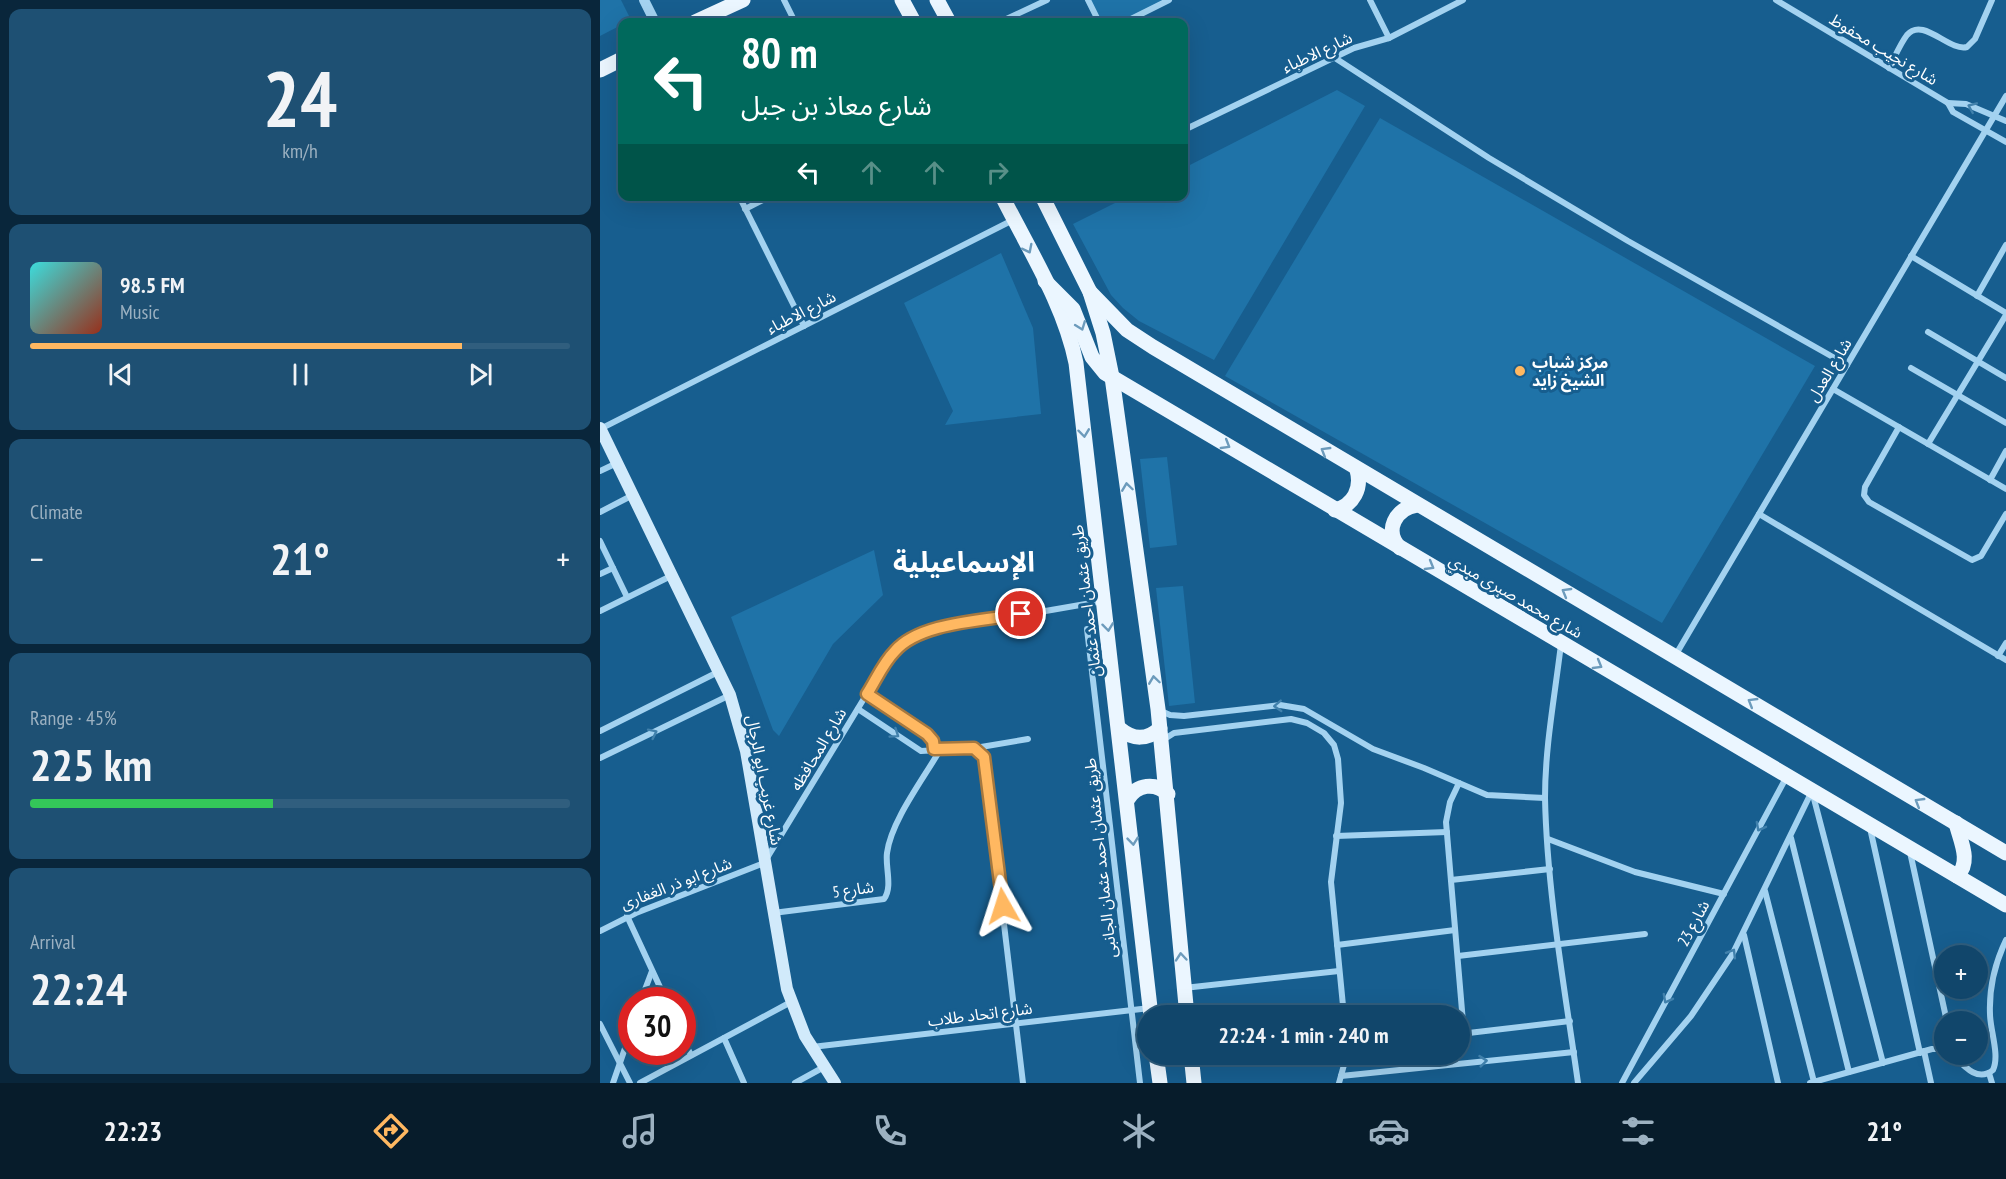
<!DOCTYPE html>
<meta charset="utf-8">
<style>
:root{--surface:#11466b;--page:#1e5073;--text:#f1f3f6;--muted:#9cb1c1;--line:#305e7e;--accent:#ffb861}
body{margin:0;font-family:"PT Sans Narrow","Noto Sans Arabic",sans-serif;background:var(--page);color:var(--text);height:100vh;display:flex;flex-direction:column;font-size:22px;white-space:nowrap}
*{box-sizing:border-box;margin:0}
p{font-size:20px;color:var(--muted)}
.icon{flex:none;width:33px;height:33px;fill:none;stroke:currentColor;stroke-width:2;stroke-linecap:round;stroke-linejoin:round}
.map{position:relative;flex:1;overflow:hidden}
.panel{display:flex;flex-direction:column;gap:9px;padding:9px;background:#09263b;width:600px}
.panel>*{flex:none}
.top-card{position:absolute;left:18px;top:18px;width:570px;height:183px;border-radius:12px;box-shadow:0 6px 24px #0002,0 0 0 2px var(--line);background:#00695c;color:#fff;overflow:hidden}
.fabs{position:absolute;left:1334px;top:945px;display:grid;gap:12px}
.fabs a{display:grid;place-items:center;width:54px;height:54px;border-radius:50%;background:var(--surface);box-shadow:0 6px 24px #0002,0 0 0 2px var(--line);font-size:30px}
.speed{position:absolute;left:18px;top:987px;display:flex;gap:12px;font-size:30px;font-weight:700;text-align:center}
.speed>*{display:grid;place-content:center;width:78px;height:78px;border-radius:50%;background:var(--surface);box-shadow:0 6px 24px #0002,0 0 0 2px var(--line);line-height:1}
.speed .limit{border:9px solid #d22;background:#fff;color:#111}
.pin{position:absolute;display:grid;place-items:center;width:51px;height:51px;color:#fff;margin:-26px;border:3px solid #fff;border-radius:50%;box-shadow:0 2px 6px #0007}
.me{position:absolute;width:66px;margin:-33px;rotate:354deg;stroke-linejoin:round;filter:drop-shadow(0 0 4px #0008)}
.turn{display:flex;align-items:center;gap:21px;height:126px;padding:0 24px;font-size:27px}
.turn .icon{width:78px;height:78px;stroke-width:2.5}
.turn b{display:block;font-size:42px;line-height:51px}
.lanes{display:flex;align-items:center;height:57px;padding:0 24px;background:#0003;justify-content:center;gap:30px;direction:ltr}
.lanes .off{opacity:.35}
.big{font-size:45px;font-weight:700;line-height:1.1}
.panel .tile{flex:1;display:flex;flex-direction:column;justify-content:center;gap:9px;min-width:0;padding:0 21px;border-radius:12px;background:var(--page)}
.panel .dial{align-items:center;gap:0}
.dial b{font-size:78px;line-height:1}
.song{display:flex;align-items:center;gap:18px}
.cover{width:72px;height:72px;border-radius:9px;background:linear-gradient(135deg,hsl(180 70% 55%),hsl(10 70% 35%))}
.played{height:6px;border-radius:3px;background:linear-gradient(90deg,var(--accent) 80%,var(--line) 80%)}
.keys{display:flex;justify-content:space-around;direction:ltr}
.heat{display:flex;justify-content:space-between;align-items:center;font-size:33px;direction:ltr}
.charge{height:9px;border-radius:4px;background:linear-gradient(90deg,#34c759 45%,var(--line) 0)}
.trip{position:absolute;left:537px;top:1005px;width:333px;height:60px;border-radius:30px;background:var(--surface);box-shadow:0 6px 24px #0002,0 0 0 2px var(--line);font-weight:700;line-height:60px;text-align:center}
.tabs{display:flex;height:96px;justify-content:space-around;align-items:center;background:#071c2b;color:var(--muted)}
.tabs .icon{width:42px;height:42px}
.tabs .on{color:var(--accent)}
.tabs b{font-size:27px;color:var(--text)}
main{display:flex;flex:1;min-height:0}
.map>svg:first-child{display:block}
.green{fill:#1f73a8}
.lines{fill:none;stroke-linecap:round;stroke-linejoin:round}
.minor{stroke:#a3d2f0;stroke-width:6}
.tertiary{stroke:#a3d2f0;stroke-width:10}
.secondary{stroke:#d1eafb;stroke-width:12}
.primary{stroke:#ebf6ff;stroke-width:15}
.oneway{stroke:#4181ac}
.oneway2{stroke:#6c9bbc}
.route-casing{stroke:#a6783f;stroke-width:15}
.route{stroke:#ffb861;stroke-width:10}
.poi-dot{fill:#ffb861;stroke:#175e8f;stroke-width:2}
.labels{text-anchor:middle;stroke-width:6;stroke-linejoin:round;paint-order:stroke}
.street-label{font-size:16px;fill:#fff;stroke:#175e8f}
.poi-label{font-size:16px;font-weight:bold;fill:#fff;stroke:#175e8f;text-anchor:start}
.town-label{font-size:28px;font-weight:bold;fill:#fff;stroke:#175e8f}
</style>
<main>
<section class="panel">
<div class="tile dial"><b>24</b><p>km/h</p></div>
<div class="tile">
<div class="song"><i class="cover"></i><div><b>98.5 FM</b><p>Music</p></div></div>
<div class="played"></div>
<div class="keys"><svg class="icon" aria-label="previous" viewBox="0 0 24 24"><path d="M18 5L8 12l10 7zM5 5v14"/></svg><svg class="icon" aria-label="pause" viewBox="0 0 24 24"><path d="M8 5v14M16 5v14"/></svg><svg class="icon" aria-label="next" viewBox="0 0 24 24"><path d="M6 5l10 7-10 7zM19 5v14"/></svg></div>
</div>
<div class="tile"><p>Climate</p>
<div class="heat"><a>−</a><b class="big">21°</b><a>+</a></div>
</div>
<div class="tile"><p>Range · 45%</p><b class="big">225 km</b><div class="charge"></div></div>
<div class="tile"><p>Arrival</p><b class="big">22:24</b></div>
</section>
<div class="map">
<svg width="1406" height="1083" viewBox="0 0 1406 1083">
<rect width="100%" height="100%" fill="#175e8f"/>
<g class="green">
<polygon points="0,0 21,0 31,20 0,36"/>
<polygon points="490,0 565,0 521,22 502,22"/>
<polygon points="737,90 765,106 614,360 539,321 523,308 511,295 473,224 527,197 584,196 584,168"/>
<polygon points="780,118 1215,366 1062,623 625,376"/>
<polygon points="401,253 433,328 441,414 345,425 353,411 304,303"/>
<polygon points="567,457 577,545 550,548 540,459"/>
<polygon points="274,550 283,595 233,644 179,736 173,730 131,617"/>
<polygon points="583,586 595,703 569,706 556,588"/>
</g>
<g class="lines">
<g class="minor">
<polyline points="184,0 195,22"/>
<polyline points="488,0 499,22"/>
<polyline points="770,0 789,38"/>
<polyline points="1176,0 1348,103 1353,112 1406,142"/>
<polyline points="400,22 447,0"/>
<polyline points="525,22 569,0"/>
<polyline points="735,58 889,158 1028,241 1247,365"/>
<path d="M1289,68c6,-11 11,-24 18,-33 16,-19 42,17 60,12l8,-8 17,-39"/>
<polyline points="1348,103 1366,104 1406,121"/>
<polyline points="584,130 754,48 789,38 863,0"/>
<polyline points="139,196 204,326"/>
<polyline points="145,209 171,196"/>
<polyline points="1311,256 1406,313"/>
<polyline points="1377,296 1406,245"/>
<polyline points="1328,332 1406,378"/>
<polyline points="1311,368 1406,423"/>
<polyline points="1233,389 1406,489"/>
<polyline points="1299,427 1265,487 1264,495 1269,502 1372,560 1381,556 1406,514"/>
<polyline points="0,429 413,220"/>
<polyline points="1328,444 1406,315"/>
<polyline points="0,471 17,463"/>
<polyline points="1390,480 1406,451"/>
<polyline points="0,512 33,495"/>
<polyline points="1159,514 1406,660"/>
<polyline points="0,541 27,597"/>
<polyline points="0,574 13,568"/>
<polyline points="0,611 73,575"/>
<polyline points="487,629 540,1083"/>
<path d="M961,644c-6,51 -16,102 -16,154 2,94 20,192 33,285"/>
<polyline points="1075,656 1406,96"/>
<polyline points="1398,656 1406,643"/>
<polyline points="267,694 327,734 333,741 334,749"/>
<polyline points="258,709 321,751 374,748 384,757 423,1083"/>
<polyline points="561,711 570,715 584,716 680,705 704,709 773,749 824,768 887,795 945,798"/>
<polyline points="0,731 120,671"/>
<polyline points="563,740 574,733 691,719 707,723 724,733 734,745 738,759 741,803 731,882 744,1016"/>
<polyline points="375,748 428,739"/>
<polyline points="0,758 130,695"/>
<polyline points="859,783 850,802 846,822 864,1034"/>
<polyline points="1213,795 1283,1063"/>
<polyline points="1270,828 1320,1053"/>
<polyline points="736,836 847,832"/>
<polyline points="1191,838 1249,1072"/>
<polyline points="948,839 1035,872 1124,894"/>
<polyline points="1310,852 1347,1022"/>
<polyline points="851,880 950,869"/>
<polyline points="1165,891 1214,1082"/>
<path d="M173,913l111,-14c9,-12 1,-32 3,-46 4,-32 37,-75 53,-103"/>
<polyline points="27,916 66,1000"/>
<polyline points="0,931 36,913 164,863 288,659 304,642 325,632 503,601"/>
<polyline points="1144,935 1178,1083"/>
<polyline points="737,945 855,930"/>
<polyline points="858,956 1045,934"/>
<polyline points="584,988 739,971"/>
<polyline points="41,1000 52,971"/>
<polyline points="0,1024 30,1083"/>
<polyline points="860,1034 970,1021"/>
<polyline points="82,1037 91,1055"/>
<polyline points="124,1038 144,1083"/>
<polyline points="212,1047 550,1008"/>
<polyline points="1324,1051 1331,1083"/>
<path d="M1352,1054c11,11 25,29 41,16 7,-15 -3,-40 -3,-56 -1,-25 5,-51 16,-74"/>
<polyline points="1389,1073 1392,1083"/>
<polyline points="741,1076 974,1052"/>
<polyline points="13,1083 32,1028"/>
<polyline points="40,1083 191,1002"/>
<polyline points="195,1083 224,1067"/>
<polyline points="739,1083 747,1054"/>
<polyline points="1022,1083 1187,776"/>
<polyline points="1034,1083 1091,1016 1132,955 1212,791"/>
<polyline points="1210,1083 1332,1049 1344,1049"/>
</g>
<polyline class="tertiary" points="44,0 55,22"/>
<polyline class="secondary" points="0,428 130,695 146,751 187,989 205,1036 235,1083"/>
<g class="primary">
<polyline points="302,0 314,22"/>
<polyline points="337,0 349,22"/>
<polyline points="95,22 143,0"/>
<polyline points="0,70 22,59"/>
<path d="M402,196c27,54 62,108 74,167l75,653"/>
<polyline points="442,196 490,292 503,333 512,377 558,709 587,1016"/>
<polyline points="445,281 473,309 492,357 505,373 1406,905"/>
<polyline points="490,292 527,330 553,347 1406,853"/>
<path d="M735,510c19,-5 27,-22 22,-40"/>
<path d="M800,548c-17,-17 -4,-40 17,-43"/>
<path d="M520,729c13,11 28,11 40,-1"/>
<path d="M528,799c9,-15 27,-17 40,-5"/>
<path d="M1356,823c4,17 16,39 1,53"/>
<polyline points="556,1054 560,1083"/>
<polyline points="591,1054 594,1083"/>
</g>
</g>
<defs><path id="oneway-chevron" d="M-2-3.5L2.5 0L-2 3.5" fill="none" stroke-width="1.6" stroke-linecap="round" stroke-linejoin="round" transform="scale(1.5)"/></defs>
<g class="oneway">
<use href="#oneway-chevron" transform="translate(1372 107) rotate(-157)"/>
<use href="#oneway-chevron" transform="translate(678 706) rotate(177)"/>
<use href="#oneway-chevron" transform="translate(53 733) rotate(-26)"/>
<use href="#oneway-chevron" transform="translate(295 734) rotate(34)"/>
<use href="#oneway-chevron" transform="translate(1160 827) rotate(118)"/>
<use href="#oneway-chevron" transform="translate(1132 953) rotate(-59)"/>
<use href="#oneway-chevron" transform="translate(1067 999) rotate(118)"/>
<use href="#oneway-chevron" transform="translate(883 1061) rotate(-6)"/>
</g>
<g class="oneway2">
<use href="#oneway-chevron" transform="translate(428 249) rotate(63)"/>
<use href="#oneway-chevron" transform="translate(481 326) rotate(69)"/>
<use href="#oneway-chevron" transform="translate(484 433) rotate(83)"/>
<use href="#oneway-chevron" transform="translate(626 445) rotate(31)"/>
<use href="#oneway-chevron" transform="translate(725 451) rotate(-149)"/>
<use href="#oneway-chevron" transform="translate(527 487) rotate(-98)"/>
<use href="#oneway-chevron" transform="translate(830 566) rotate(30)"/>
<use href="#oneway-chevron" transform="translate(966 592) rotate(-150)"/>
<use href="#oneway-chevron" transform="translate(508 627) rotate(83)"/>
<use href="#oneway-chevron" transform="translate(998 665) rotate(30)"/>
<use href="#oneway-chevron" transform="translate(554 680) rotate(-98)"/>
<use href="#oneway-chevron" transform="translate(1152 702) rotate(-149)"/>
<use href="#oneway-chevron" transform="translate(1319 802) rotate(-149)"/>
<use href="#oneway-chevron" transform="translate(533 841) rotate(84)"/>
<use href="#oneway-chevron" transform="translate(581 957) rotate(-95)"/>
</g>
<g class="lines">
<g class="route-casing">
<path id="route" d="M403,906l-19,-149 -10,-9 -40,1 -1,-8 -6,-7 -60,-40c9,-14 16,-31 28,-43 25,-29 89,-30 126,-37"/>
</g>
<use href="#route" class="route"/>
</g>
<circle class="poi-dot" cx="920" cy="371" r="6"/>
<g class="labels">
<g class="street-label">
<text transform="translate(1284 49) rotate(31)" y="6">شارع نجيب محفوظ</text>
<text transform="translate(717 52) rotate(-25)" y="6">شارع الاطباء</text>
<text transform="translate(201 312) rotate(-27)" y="6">شارع الاطباء</text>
<text transform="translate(1229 370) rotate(-59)" y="6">شارع العدل</text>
<text transform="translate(916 596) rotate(30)" y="6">شارع محمد صبرى مبدي</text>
<text transform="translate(486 601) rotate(-97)" y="6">طريق عثمان احمد عثمان</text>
<text transform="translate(218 749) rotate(-59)" y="6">شارع المحافظه</text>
<text transform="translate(165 780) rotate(79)" y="6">شارع غريب ابو الرجال</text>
<text transform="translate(500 858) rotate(-96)" y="6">طريق عثمان احمد عثمان الجانبى</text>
<text transform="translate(76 883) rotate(-21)" y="6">شارع ابو ذر الغفارى</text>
<text transform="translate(253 889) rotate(-8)" y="6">شارع 5</text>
<text transform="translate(1093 923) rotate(-62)" y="6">شارع 23</text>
<text transform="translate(380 1014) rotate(-7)" y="6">شارع اتحاد طلاب</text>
</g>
<g class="poi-label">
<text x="932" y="368">مركز شباب<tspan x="932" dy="18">الشيخ زايد</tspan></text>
</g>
<g class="town-label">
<text x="364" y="572">الإسماعيلية</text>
</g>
</g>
</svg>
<div class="fabs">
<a>+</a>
<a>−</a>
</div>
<div class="speed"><div class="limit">30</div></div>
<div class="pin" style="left:421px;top:614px;background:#d93025"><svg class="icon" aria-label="arrive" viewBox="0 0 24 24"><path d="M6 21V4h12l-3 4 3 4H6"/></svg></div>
<svg class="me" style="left:403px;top:906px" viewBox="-20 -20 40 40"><path d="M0-17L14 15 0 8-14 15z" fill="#ffb861" stroke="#fff" stroke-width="4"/></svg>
<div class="trip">22:24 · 1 min · 240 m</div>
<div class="top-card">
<div class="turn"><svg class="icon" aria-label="left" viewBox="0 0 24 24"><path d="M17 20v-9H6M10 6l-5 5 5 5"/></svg><div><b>80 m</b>شارع معاذ بن جبل</div></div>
<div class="lanes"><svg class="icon" aria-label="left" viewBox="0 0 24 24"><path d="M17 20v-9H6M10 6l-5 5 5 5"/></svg><svg class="icon off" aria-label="ahead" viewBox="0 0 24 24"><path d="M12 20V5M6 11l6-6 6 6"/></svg><svg class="icon off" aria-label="ahead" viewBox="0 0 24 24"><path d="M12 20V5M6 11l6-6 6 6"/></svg><svg class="icon off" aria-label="right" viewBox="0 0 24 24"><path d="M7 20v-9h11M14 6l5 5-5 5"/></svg></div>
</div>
</div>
</main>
<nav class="tabs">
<b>22:23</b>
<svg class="icon on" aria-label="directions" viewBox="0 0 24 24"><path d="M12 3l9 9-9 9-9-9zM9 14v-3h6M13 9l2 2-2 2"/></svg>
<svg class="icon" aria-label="music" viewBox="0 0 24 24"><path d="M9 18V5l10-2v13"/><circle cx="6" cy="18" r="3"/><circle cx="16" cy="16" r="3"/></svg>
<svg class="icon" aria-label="phone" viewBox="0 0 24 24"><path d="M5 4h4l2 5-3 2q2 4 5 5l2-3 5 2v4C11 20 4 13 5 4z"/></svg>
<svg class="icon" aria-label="climate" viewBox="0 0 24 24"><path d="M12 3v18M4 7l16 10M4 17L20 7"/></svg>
<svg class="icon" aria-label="car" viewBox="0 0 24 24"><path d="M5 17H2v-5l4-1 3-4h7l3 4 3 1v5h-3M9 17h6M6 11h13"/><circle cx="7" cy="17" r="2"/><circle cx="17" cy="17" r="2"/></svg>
<svg class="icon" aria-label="filters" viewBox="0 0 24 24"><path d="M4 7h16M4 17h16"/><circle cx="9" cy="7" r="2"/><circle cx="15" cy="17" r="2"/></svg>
<b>21°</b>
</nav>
